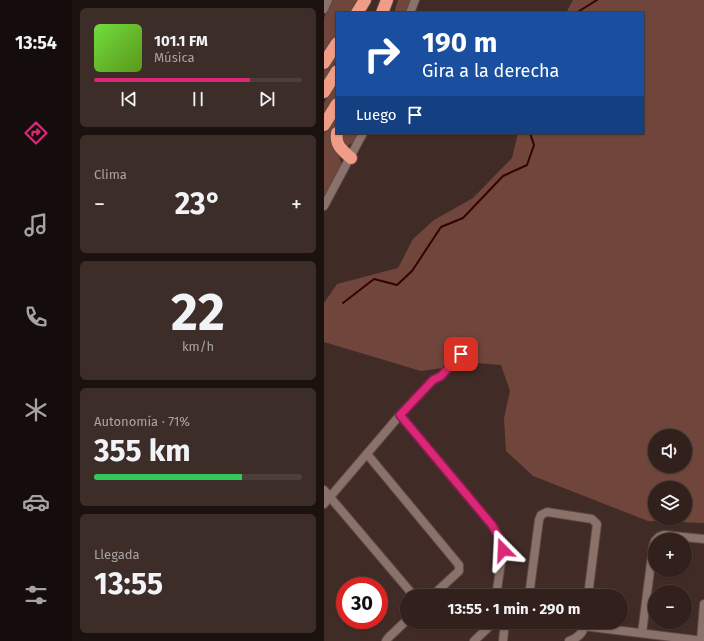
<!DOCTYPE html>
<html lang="es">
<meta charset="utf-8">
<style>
:root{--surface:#31201c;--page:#3d2d29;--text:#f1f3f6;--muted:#a8a3a3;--line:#4c3e3b;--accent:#db2777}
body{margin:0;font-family:"Fira Sans",sans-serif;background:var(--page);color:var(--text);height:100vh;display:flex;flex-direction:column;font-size:15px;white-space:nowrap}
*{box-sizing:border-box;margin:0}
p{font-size:13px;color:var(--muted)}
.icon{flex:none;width:22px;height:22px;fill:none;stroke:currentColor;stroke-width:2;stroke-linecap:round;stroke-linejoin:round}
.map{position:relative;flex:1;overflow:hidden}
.details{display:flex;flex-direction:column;gap:8px;padding:8px;background:#1b120f;width:252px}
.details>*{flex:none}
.hud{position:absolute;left:12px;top:12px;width:308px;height:122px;border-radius:0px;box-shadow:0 1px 3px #0004,0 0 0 1px var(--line);background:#1a4fa0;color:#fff;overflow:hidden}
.fabs{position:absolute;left:324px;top:429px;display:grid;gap:8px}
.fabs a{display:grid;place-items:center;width:44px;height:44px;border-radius:50%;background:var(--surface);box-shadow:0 1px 3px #0004,0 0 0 1px var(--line);font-size:20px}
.speed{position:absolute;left:12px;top:577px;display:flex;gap:8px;font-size:20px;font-weight:700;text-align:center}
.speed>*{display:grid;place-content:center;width:52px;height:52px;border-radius:50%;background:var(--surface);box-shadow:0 1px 3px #0004,0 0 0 1px var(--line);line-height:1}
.speed .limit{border:6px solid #d22;background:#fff;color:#111}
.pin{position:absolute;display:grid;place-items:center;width:34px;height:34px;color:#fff;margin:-17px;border-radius:8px;box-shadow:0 2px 6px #0006}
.me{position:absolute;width:44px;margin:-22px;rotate:339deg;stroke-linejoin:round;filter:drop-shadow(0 0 3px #0008)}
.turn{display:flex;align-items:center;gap:14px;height:84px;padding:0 20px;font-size:18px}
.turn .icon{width:52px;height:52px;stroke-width:2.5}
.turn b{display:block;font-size:28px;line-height:34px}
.then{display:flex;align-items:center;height:38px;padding:0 20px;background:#0003;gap:8px;font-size:15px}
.big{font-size:30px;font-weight:700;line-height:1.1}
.details .tile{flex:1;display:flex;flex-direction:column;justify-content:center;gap:6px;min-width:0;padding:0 14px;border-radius:6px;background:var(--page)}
.details .dial{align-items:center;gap:0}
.dial b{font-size:52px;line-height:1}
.song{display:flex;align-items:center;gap:12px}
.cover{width:48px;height:48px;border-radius:6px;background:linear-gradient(135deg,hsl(100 70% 55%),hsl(90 70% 35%))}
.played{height:4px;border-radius:2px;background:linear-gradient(90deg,var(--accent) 75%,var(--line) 75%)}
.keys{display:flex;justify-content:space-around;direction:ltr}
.heat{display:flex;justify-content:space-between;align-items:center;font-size:22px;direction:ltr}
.charge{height:6px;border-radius:3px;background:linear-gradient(90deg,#34c759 71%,var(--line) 0)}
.trip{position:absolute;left:76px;top:589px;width:228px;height:40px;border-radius:20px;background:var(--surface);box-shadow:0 1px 3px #0004,0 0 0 1px var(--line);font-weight:700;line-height:40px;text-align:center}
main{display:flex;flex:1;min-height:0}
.tab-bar{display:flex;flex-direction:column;width:72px;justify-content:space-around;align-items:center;background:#140d0b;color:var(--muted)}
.tab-bar .icon{width:28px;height:28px}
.tab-bar .active{color:var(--accent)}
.tab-bar b{font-size:18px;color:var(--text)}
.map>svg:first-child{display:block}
.green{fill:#70463c;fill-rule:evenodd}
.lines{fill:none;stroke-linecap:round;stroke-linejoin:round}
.stream{stroke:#360100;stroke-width:2}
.minor-casing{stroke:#5a4843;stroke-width:10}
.highway-casing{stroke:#5a4843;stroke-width:14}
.minor{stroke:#8a716a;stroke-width:8}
.highway{stroke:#f09c87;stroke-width:12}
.route-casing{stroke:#8e194d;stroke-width:10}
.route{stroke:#db2777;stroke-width:7}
</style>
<main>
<nav class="tab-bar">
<b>13:54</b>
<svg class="icon active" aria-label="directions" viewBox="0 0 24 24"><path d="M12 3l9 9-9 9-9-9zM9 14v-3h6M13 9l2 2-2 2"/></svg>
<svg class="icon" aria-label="music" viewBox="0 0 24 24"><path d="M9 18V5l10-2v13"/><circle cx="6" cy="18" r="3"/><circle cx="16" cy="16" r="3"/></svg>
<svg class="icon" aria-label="phone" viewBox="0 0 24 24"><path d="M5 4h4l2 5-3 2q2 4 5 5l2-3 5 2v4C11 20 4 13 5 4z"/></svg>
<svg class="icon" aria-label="climate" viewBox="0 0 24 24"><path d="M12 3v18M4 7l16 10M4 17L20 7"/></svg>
<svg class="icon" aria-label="car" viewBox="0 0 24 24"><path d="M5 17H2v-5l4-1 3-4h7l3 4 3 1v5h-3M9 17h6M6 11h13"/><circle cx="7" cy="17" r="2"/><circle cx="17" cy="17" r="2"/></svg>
<svg class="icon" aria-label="filters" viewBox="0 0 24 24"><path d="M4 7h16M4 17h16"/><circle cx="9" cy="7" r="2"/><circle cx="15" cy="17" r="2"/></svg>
</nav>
<section class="details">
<div class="tile">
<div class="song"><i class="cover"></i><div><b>101.1 FM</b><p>Música</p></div></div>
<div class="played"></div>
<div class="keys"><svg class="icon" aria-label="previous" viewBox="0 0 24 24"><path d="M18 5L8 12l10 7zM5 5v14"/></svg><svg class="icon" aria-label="pause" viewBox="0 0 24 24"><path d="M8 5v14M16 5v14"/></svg><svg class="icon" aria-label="next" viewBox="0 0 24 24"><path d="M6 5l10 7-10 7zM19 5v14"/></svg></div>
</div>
<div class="tile"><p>Clima</p>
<div class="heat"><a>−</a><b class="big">23°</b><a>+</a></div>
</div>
<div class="tile dial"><b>22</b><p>km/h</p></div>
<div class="tile"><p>Autonomía · 71%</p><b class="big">355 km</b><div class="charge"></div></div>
<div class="tile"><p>Llegada</p><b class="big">13:55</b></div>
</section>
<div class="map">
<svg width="380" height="641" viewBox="0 0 380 641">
<rect width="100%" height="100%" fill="#412b26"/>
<g class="green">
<polygon points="8,0 37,0 29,13 13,13 13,37 0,56 0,18"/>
<polygon points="74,0 87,0 82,13 70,13"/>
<path d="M249,0h131v523l-56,-2 -115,-45 -27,-25 -2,-33 6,-27 -9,-26 -24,-2 -56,8 -97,-29v-39l13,-19 61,-16 15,-29 21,-19 39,-22 39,-40 6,-25h125v-120h-77zM331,436h30v30h-30zM331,488h30v30h-30z"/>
<polygon points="13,49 13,58 0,83 0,71"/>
<polygon points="13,81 13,95 0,117 0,103"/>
<polygon points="13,113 13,127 10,143 18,165 0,200 0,134"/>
<polygon points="17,133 36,133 29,143 21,147"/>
</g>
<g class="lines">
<g class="stream">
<polyline points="252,13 273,0"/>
<polyline points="19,303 50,279 73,285 88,271 117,227 139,218 179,176 203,165 210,145 206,133"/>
</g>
<g class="minor-casing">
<g id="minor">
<polyline points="0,9 4,0"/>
<polyline points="86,13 91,0"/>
<polyline points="0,206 39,133"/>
<path d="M76,415l92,110c5,8 10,15 11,25l-7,46"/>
<polyline points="43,454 135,565 135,571 108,596"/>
<polyline points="0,490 90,596"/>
<polyline points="0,504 76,415 109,380 117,376 137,354"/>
<polyline points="332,540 335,537 340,535 380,539"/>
<polyline points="205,596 215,520 217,515 223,512 268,519 273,524 264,596"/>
<polyline points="227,622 380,641"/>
<polyline points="318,633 329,547 331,541"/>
<polyline points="377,640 380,604"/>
<polyline points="62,641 65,637 83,620"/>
<polyline points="150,641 170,622"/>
<polyline points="179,641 181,622"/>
<path d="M245,641c9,-3 15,-8 16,-18"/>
</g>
</g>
<g class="highway-casing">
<g id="highway">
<polyline points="33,13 41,0"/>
<polyline points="58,13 63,0"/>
<polyline points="0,63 13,43"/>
<polyline points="0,92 13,71"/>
<polyline points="0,125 13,104"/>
<path d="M13,133c-2,12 5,17 14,25"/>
</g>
</g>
<use href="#minor" class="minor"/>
<use href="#highway" class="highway"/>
</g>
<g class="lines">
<g class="route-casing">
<polyline id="route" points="137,354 117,376 109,380 76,415 168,525 178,543 179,550"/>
</g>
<use href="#route" class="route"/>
</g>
</svg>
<div class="fabs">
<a><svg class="icon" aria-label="sound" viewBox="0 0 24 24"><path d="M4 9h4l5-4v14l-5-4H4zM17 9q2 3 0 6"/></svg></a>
<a><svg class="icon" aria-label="layers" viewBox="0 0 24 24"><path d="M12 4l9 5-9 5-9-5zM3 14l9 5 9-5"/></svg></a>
<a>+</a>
<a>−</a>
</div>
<div class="speed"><div class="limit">30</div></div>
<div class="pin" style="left:137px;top:354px;background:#d93025"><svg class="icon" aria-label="arrive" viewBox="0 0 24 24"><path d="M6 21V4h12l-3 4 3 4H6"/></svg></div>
<svg class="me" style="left:179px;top:550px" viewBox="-20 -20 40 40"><path d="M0-17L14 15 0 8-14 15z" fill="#db2777" stroke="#fff" stroke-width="4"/></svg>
<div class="trip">13:55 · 1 min · 290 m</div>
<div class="hud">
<div class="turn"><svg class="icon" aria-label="right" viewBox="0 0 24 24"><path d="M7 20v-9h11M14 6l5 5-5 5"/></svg><div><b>190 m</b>Gira a la derecha</div></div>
<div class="then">Luego<svg class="icon" aria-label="arrive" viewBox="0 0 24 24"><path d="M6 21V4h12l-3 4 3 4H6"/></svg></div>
</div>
</div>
</main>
